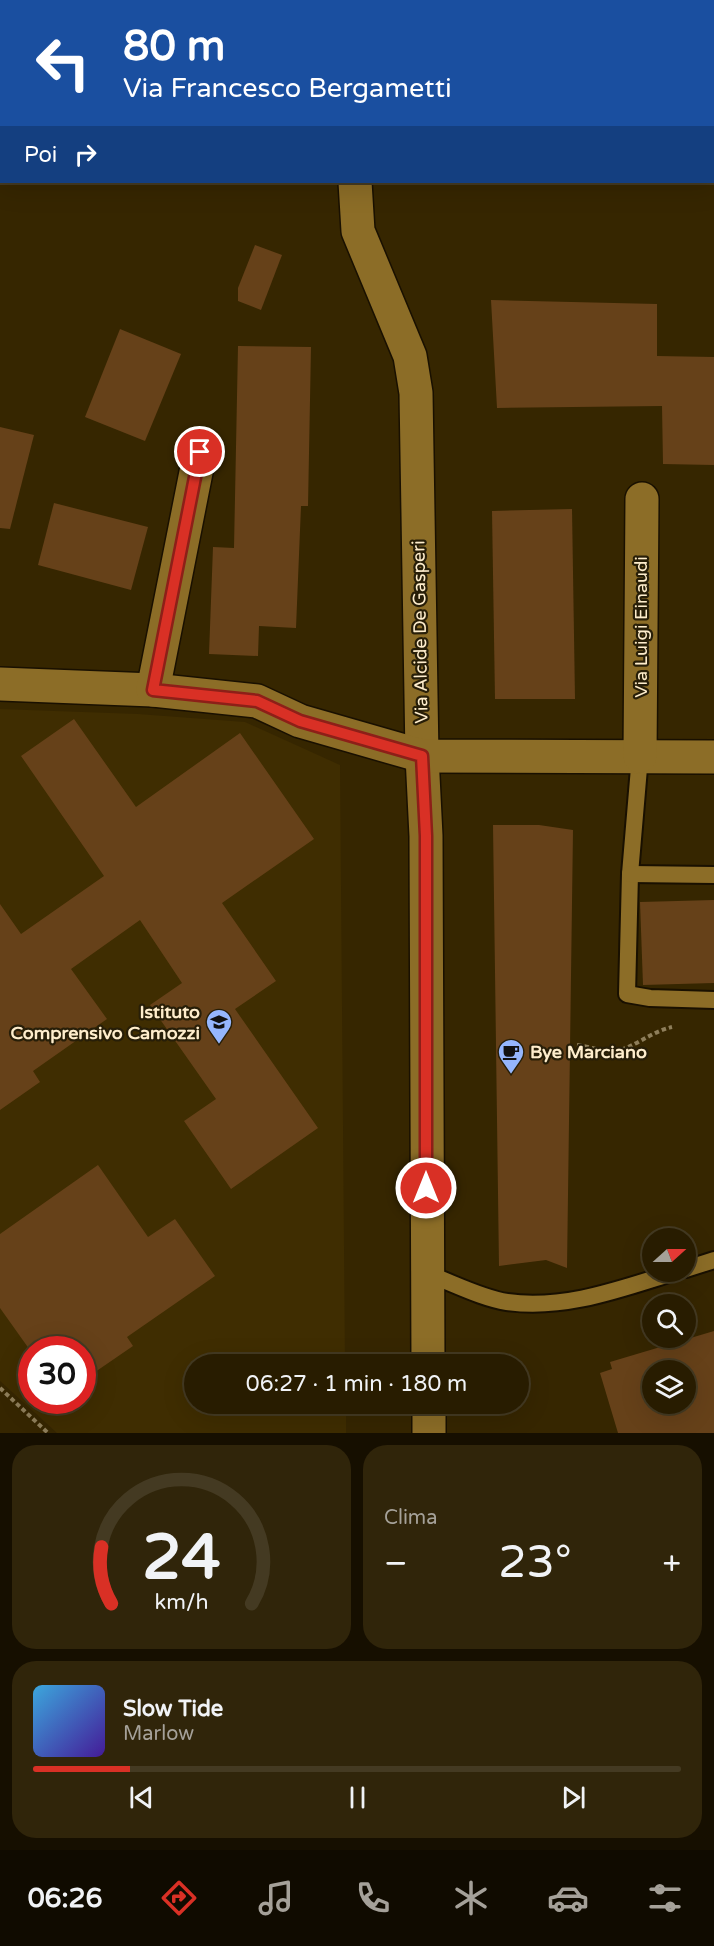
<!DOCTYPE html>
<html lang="it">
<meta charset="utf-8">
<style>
:root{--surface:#281c00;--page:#30250a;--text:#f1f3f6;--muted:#a5a199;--line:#443a22;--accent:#d93025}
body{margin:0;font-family:"Varela Round",sans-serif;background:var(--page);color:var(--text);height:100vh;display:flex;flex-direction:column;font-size:22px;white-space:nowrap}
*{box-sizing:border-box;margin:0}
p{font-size:20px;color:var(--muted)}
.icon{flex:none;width:33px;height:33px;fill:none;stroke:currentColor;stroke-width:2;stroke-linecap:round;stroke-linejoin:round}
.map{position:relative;height:1433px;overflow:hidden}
.panel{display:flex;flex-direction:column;gap:12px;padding:12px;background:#160f00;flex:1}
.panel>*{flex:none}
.guide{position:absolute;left:0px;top:0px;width:714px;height:183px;box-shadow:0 6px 24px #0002,0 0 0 2px var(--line);background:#1a4fa0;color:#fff;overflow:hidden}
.needle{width:39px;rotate:69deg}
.buttons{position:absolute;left:642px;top:1228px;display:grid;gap:12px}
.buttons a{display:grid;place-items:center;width:54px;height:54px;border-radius:50%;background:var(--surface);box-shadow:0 6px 24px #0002,0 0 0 2px var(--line);font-size:30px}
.speed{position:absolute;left:18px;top:1336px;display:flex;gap:12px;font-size:30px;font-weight:700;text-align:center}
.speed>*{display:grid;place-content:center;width:78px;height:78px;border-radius:50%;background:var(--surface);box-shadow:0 6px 24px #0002,0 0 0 2px var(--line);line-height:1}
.speed .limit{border:9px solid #d22;background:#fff;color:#111}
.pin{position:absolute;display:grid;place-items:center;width:51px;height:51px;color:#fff;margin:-26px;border:3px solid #fff;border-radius:50%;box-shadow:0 2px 6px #0007}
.me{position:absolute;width:66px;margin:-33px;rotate:0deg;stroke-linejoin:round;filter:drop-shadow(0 0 4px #0008)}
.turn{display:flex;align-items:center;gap:21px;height:126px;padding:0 24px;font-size:27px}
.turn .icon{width:78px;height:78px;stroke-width:2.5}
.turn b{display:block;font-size:42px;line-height:51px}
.then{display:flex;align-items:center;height:57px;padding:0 24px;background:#0003;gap:12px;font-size:22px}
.big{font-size:45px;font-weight:600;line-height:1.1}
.panel .widget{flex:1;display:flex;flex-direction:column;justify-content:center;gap:9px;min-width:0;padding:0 21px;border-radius:24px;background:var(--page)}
.panel .dial{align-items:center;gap:0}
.dial svg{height:156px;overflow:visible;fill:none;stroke:var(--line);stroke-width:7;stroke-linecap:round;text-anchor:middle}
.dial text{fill:var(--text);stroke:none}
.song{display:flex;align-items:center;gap:18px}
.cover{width:72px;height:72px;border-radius:9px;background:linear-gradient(135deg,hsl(200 70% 55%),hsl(260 70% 35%))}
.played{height:6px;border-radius:3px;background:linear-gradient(90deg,var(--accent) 15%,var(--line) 15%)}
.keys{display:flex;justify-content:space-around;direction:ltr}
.heat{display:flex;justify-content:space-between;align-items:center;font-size:33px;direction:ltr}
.panel .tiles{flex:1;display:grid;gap:12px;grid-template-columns:1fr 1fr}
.widget:last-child{grid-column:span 2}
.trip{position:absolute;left:184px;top:1354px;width:345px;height:60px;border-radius:30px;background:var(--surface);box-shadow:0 6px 24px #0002,0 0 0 2px var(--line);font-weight:600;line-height:60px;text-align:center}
.tab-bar{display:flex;height:96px;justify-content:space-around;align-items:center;background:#100b00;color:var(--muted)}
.tab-bar .icon{width:42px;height:42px}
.tab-bar .selected{color:var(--accent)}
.tab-bar b{font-size:27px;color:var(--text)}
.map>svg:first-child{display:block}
.built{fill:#3f2d01;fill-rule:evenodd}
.building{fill:#664119;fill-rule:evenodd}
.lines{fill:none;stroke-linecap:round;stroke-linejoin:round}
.lane-casing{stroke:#191000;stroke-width:20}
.street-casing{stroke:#191000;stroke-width:36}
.path{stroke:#8e7e5a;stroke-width:4;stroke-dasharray:4.5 3;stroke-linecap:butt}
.lane{stroke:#8c6d27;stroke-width:16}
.street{stroke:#8c6d27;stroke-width:33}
.route-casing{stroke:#8d1f18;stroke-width:15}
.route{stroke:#d93025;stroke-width:10}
.labels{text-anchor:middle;stroke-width:4.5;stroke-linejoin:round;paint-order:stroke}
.street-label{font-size:18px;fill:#feedcc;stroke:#271e08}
.poi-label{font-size:18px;font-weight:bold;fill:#feedcc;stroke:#271e08;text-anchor:end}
</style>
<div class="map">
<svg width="714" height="1433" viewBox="0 0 714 1433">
<rect width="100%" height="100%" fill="#362600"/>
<path class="built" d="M0,709l138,5 107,8 95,43 5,600h-150v39h151v29h-289l-57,-52zM32,1350h50v51h-50z"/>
<g class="building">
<polygon points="255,245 282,255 261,310 238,301 238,288"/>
<polygon points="491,300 657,304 657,356 714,357 714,465 663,464 662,406 497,408"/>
<polygon points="120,329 181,354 145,441 85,417"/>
<polygon points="238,346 311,347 308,506 301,506 296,628 259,626 258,656 209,654 213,547 234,548"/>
<polygon points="0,427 34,435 10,529 0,528"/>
<polygon points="54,503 148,527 131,590 38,565"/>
<polygon points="572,509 575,699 495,699 492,511"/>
<polygon points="74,719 136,807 240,733 314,839 222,903 276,981 235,1009 318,1128 231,1189 184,1121 216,1099 150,1005 182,983 140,920 71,969 107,1019 33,1071 40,1082 0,1110 0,904 21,934 104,876 21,756"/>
<polygon points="493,825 539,825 573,830 567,1268 546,1260 499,1266"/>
<polygon points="714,900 714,983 643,985 640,902"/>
<polygon points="98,1165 148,1237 175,1219 215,1276 127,1337 133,1346 82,1381 82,1350 32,1350 32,1353 0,1308 0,1234"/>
<path d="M714,1331v102h-96l-18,-60 12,-4 -2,-7zM652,1371h34v33h-34z"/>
</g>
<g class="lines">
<g class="lane-casing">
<g id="lane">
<polyline points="640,756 630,874 627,994 650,998 714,1000"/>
<polyline points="630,874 714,875"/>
<polyline points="686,1269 714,1260"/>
<path d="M428,1274c25,9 53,24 79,28 58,8 113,-13 168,-30"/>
</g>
</g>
<g class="street-casing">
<g id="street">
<polyline points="259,0 263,2"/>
<polyline points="393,0 393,2"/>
<polyline points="712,62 714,61"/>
<polyline points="355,182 358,231 410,356 416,393 422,756 426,836 428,1365"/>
<polyline points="0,684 153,690 257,701 300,721 422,756 714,757"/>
<polyline points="153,690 200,452"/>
<polyline points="640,756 642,499"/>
<polyline points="429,1404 429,1433"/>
</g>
</g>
<g class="path">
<path d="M577,1045c12,1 27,8 38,6 17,-2 35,-19 57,-24"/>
<polyline points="0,1388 48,1433"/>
</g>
<use href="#lane" class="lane"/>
<use href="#street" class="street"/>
</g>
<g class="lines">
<g class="route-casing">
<polyline id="route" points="200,452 153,690 257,701 300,721 422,756 426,836 426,1188"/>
</g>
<use href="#route" class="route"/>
</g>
<defs>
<g id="school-pin" transform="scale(1.35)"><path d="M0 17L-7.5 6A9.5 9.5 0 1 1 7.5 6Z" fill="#95b6fd" stroke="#271e08"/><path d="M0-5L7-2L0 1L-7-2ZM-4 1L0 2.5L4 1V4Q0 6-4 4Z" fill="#111"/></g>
<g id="cafe-pin" transform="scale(1.35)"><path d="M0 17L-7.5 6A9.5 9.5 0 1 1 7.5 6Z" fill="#95b6fd" stroke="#271e08"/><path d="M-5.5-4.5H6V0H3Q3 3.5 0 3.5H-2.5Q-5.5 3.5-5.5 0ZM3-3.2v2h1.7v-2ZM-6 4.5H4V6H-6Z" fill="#111"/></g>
</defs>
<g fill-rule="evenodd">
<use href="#school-pin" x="219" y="1022"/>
<use href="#cafe-pin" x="511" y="1052"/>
</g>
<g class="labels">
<g class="street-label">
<text transform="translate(641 627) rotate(-90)" y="6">Via Luigi Einaudi</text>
<text transform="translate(420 632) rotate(-91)" y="6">Via Alcide De Gasperi</text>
</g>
<g class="poi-label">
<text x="200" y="1018">Istituto<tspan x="200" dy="21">Comprensivo Camozzi</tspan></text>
<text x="530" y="1058" text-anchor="start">Bye Marciano</text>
</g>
</g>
</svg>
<div class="buttons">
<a><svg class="needle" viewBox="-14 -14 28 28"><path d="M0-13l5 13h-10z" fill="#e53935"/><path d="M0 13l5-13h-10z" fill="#a5a199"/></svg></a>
<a><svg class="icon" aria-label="search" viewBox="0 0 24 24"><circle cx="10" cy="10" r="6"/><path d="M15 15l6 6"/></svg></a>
<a><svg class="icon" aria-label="layers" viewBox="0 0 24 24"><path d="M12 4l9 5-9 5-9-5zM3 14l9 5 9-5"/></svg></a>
</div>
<div class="speed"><div class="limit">30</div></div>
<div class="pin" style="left:200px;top:452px;background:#d93025"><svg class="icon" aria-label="arrive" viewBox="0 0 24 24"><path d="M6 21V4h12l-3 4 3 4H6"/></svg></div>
<svg class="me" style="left:426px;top:1188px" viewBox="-20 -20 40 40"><circle r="17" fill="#d93025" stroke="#fff" stroke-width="3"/><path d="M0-11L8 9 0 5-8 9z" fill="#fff"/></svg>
<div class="trip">06:27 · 1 min · 180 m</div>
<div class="guide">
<div class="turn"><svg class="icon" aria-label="left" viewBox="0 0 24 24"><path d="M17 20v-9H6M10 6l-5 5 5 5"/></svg><div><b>80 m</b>Via Francesco Bergametti</div></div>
<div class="then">Poi<svg class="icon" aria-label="right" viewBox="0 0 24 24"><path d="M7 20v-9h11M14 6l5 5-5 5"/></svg></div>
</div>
</div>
<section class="panel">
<div class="tiles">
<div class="widget dial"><svg viewBox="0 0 100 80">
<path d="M14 69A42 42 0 1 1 86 69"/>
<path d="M14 69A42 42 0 0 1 9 40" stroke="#d93025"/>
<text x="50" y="56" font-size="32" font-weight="700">24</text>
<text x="50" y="72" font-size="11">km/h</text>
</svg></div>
<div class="widget"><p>Clima</p>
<div class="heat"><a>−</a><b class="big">23°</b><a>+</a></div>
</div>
<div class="widget">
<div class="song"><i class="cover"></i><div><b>Slow Tide</b><p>Marlow</p></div></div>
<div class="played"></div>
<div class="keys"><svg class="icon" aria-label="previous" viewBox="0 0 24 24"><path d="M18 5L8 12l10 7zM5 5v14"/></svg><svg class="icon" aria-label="pause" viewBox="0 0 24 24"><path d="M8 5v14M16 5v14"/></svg><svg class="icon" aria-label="next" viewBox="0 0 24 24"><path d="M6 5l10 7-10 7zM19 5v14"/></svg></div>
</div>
</div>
</section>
<nav class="tab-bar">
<b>06:26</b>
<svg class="icon selected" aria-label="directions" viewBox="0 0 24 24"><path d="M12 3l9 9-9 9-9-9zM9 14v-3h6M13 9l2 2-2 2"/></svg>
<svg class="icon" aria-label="music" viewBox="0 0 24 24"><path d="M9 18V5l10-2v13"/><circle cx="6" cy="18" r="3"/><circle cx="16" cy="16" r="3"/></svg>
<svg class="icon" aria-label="phone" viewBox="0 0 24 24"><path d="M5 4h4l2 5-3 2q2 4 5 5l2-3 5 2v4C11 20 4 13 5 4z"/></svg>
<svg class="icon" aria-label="climate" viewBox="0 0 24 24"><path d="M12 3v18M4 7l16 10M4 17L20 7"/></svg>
<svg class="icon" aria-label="car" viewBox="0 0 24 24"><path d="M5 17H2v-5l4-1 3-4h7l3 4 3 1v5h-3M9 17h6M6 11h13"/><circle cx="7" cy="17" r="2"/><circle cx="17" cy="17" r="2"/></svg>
<svg class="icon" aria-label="filters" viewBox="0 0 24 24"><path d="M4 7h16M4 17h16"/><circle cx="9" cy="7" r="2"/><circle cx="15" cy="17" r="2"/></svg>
</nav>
